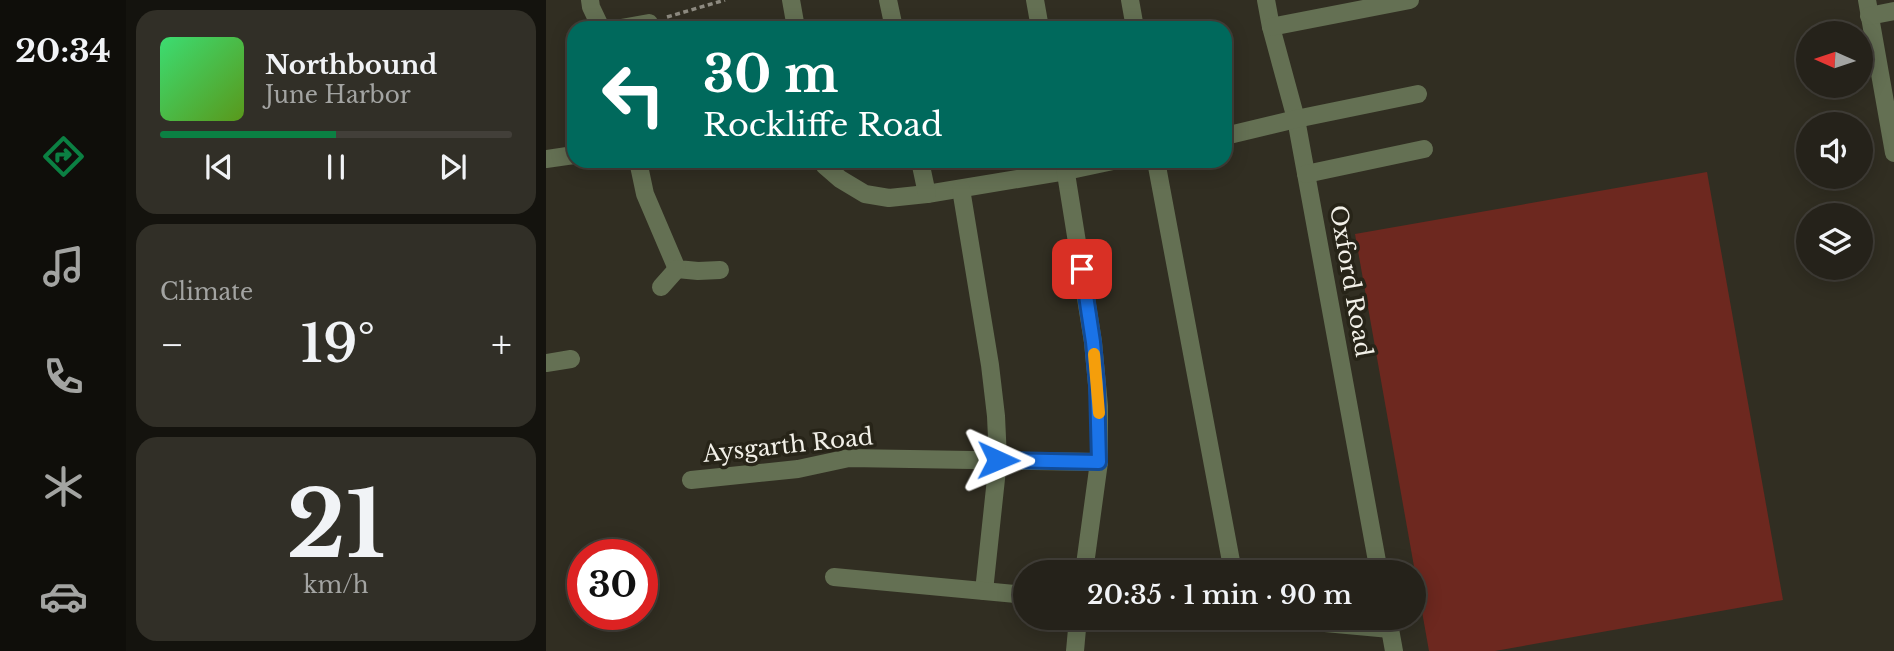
<!DOCTYPE html>
<meta charset="utf-8">
<style>
:root{--surface:#25221a;--page:#312f27;--text:#f1f3f6;--muted:#a3a4a2;--line:#423f39;--accent:#0b8043}
body{margin:0;font-family:"Libre Baskerville",serif;background:var(--page);color:var(--text);height:100vh;display:flex;flex-direction:column;font-size:26px;white-space:nowrap}
*{box-sizing:border-box;margin:0}
p{font-size:23px;color:var(--muted)}
.icon{flex:none;width:38px;height:38px;fill:none;stroke:currentColor;stroke-width:2;stroke-linecap:round;stroke-linejoin:round}
.map{position:relative;flex:1;overflow:hidden}
.side{display:flex;flex-direction:column;gap:10px;padding:10px;background:#14130e;width:420px}
.side>*{flex:none}
.top-card{position:absolute;left:21px;top:21px;width:665px;height:147px;border-radius:21px;box-shadow:0 4px 18px #0003,0 0 0 2px var(--line);background:#00695c;color:#fff;overflow:hidden}
.needle{width:46px;rotate:273deg}
.tools{position:absolute;left:1250px;top:21px;display:grid;gap:14px}
.tools a{display:grid;place-items:center;width:77px;height:77px;border-radius:50%;background:var(--surface);box-shadow:0 4px 18px #0003,0 0 0 2px var(--line);font-size:35px}
.speed{position:absolute;left:21px;top:539px;display:flex;gap:14px;font-size:35px;font-weight:700;text-align:center}
.speed>*{display:grid;place-content:center;width:91px;height:91px;border-radius:50%;background:var(--surface);box-shadow:0 4px 18px #0003,0 0 0 2px var(--line);line-height:1}
.speed .limit{border:10px solid #d22;background:#fff;color:#111}
.pin{position:absolute;display:grid;place-items:center;width:60px;height:60px;color:#fff;margin:-30px;border-radius:14px;box-shadow:0 4px 10px #0006}
.me{position:absolute;width:77px;margin:-38px;rotate:91deg;stroke-linejoin:round;filter:drop-shadow(0 0 5px #0008)}
.turn{display:flex;align-items:center;gap:24px;height:147px;padding:0 21px;font-size:32px}
.turn .icon{width:91px;height:91px;stroke-width:2.5}
.turn b{display:block;font-size:49px;line-height:60px}
.big{font-size:52px;font-weight:600;line-height:1.1}
.side .widget{flex:1;display:flex;flex-direction:column;justify-content:center;gap:10px;min-width:0;padding:0 24px;border-radius:21px;background:var(--page)}
.side .dial{align-items:center;gap:0}
.dial b{font-size:91px;line-height:1}
.song{display:flex;align-items:center;gap:21px}
.cover{width:84px;height:84px;border-radius:10px;background:linear-gradient(135deg,hsl(140 70% 55%),hsl(90 70% 35%))}
.played{height:7px;border-radius:4px;background:linear-gradient(90deg,var(--accent) 50%,var(--line) 50%)}
.keys{display:flex;justify-content:space-around;direction:ltr}
.heat{display:flex;justify-content:space-between;align-items:center;font-size:38px;direction:ltr}
.trip{position:absolute;left:467px;top:560px;width:413px;height:70px;border-radius:35px;background:var(--surface);box-shadow:0 4px 18px #0003,0 0 0 2px var(--line);font-weight:600;line-height:70px;text-align:center}
main{display:flex;flex:1;min-height:0}
.dock{display:flex;flex-direction:column;width:126px;justify-content:space-around;align-items:center;background:#0f0e0a;color:var(--muted)}
.dock .icon{width:49px;height:49px}
.dock .current{color:var(--accent)}
.dock b{font-size:32px;color:var(--text)}
.map>svg:first-child{display:block}
.green{fill:#6d281f}
.lines{fill:none;stroke-linecap:round;stroke-linejoin:round}
.path{stroke:#8e8b81;stroke-width:3.5;stroke-dasharray:5 3.5;stroke-linecap:butt}
.minor{stroke:#647053;stroke-width:18}
.route-casing{stroke:#114b97;stroke-width:18}
.route{stroke:#1a73e8;stroke-width:12}
.slow{stroke:#f59e0b;stroke-width:12}
.labels{text-anchor:middle;stroke-width:7;stroke-linejoin:round;paint-order:stroke}
.street-label{font-size:23px;fill:#f2f0e8;stroke:#272418}
</style>
<main>
<nav class="dock">
<b>20:34</b>
<svg class="icon current" aria-label="directions" viewBox="0 0 24 24"><path d="M12 3l9 9-9 9-9-9zM9 14v-3h6M13 9l2 2-2 2"/></svg>
<svg class="icon" aria-label="music" viewBox="0 0 24 24"><path d="M9 18V5l10-2v13"/><circle cx="6" cy="18" r="3"/><circle cx="16" cy="16" r="3"/></svg>
<svg class="icon" aria-label="phone" viewBox="0 0 24 24"><path d="M5 4h4l2 5-3 2q2 4 5 5l2-3 5 2v4C11 20 4 13 5 4z"/></svg>
<svg class="icon" aria-label="climate" viewBox="0 0 24 24"><path d="M12 3v18M4 7l16 10M4 17L20 7"/></svg>
<svg class="icon" aria-label="car" viewBox="0 0 24 24"><path d="M5 17H2v-5l4-1 3-4h7l3 4 3 1v5h-3M9 17h6M6 11h13"/><circle cx="7" cy="17" r="2"/><circle cx="17" cy="17" r="2"/></svg>
</nav>
<section class="side">
<div class="widget">
<div class="song"><i class="cover"></i><div><b>Northbound</b><p>June Harbor</p></div></div>
<div class="played"></div>
<div class="keys"><svg class="icon" aria-label="previous" viewBox="0 0 24 24"><path d="M18 5L8 12l10 7zM5 5v14"/></svg><svg class="icon" aria-label="pause" viewBox="0 0 24 24"><path d="M8 5v14M16 5v14"/></svg><svg class="icon" aria-label="next" viewBox="0 0 24 24"><path d="M6 5l10 7-10 7zM19 5v14"/></svg></div>
</div>
<div class="widget"><p>Climate</p>
<div class="heat"><a>−</a><b class="big">19°</b><a>+</a></div>
</div>
<div class="widget dial"><b>21</b><p>km/h</p></div>
</section>
<div class="map">
<svg width="1348" height="651" viewBox="0 0 1348 651">
<rect width="100%" height="100%" fill="#312e22"/>
<polygon class="green" points="1161,172 1237,600 949,651 883,651 809,234"/>
<g class="lines">
<polyline class="path" points="121,17 179,0"/>
<g class="minor">
<polyline points="44,0 45,7 55,28"/>
<polyline points="245,0 250,28"/>
<polyline points="342,0 348,28"/>
<polyline points="489,0 494,28"/>
<polyline points="584,0 589,28"/>
<polyline points="720,0 725,27 750,119 833,572"/>
<polyline points="1321,0 1348,153"/>
<polyline points="1323,16 1348,11"/>
<polyline points="725,27 864,0"/>
<polyline points="75,28 103,23"/>
<polyline points="679,136 750,119 872,94"/>
<polyline points="0,159 28,155"/>
<polyline points="92,161 99,194 131,269 152,271 174,270"/>
<polyline points="278,161 279,166 294,179 319,194 343,198 381,194 520,171 567,161"/>
<polyline points="374,161 381,194"/>
<polyline points="518,161 547,342 553,406 553,462 538,572"/>
<polyline points="610,161 687,572"/>
<polyline points="760,174 878,149"/>
<polyline points="415,189 444,365 450,416 452,460 438,591"/>
<polyline points="115,287 131,269"/>
<polyline points="0,363 25,359"/>
<polyline points="145,480 252,469 303,458 553,462"/>
<polyline points="288,577 480,595"/>
<polyline points="725,618 844,629"/>
<polyline points="842,618 848,651"/>
<polyline points="529,651 532,618"/>
</g>
</g>
<g class="lines">
<g class="route-casing">
<polyline id="route" points="452,460 553,462 551,385 547,342 536,269"/>
</g>
<use href="#route" class="route"/>
<polyline class="slow" points="548,354 553,413"/>
</g>
<g class="labels">
<g class="street-label">
<text transform="translate(805 281) rotate(80)" y="8">Oxford Road</text>
<text transform="translate(242 445) rotate(-6)" y="8">Aysgarth Road</text>
</g>
</g>
</svg>
<div class="tools">
<a><svg class="needle" viewBox="-14 -14 28 28"><path d="M0-13l5 13h-10z" fill="#e53935"/><path d="M0 13l5-13h-10z" fill="#a3a4a2"/></svg></a>
<a><svg class="icon" aria-label="sound" viewBox="0 0 24 24"><path d="M4 9h4l5-4v14l-5-4H4zM17 9q2 3 0 6"/></svg></a>
<a><svg class="icon" aria-label="layers" viewBox="0 0 24 24"><path d="M12 4l9 5-9 5-9-5zM3 14l9 5 9-5"/></svg></a>
</div>
<div class="speed"><div class="limit">30</div></div>
<div class="pin" style="left:536px;top:269px;background:#d93025"><svg class="icon" aria-label="arrive" viewBox="0 0 24 24"><path d="M6 21V4h12l-3 4 3 4H6"/></svg></div>
<svg class="me" style="left:452px;top:460px" viewBox="-20 -20 40 40"><path d="M0-17L14 15 0 8-14 15z" fill="#1a73e8" stroke="#fff" stroke-width="4"/></svg>
<div class="trip">20:35 · 1 min · 90 m</div>
<div class="top-card">
<div class="turn"><svg class="icon" aria-label="left" viewBox="0 0 24 24"><path d="M17 20v-9H6M10 6l-5 5 5 5"/></svg><div><b>30 m</b>Rockliffe Road</div></div>
</div>
</div>
</main>
